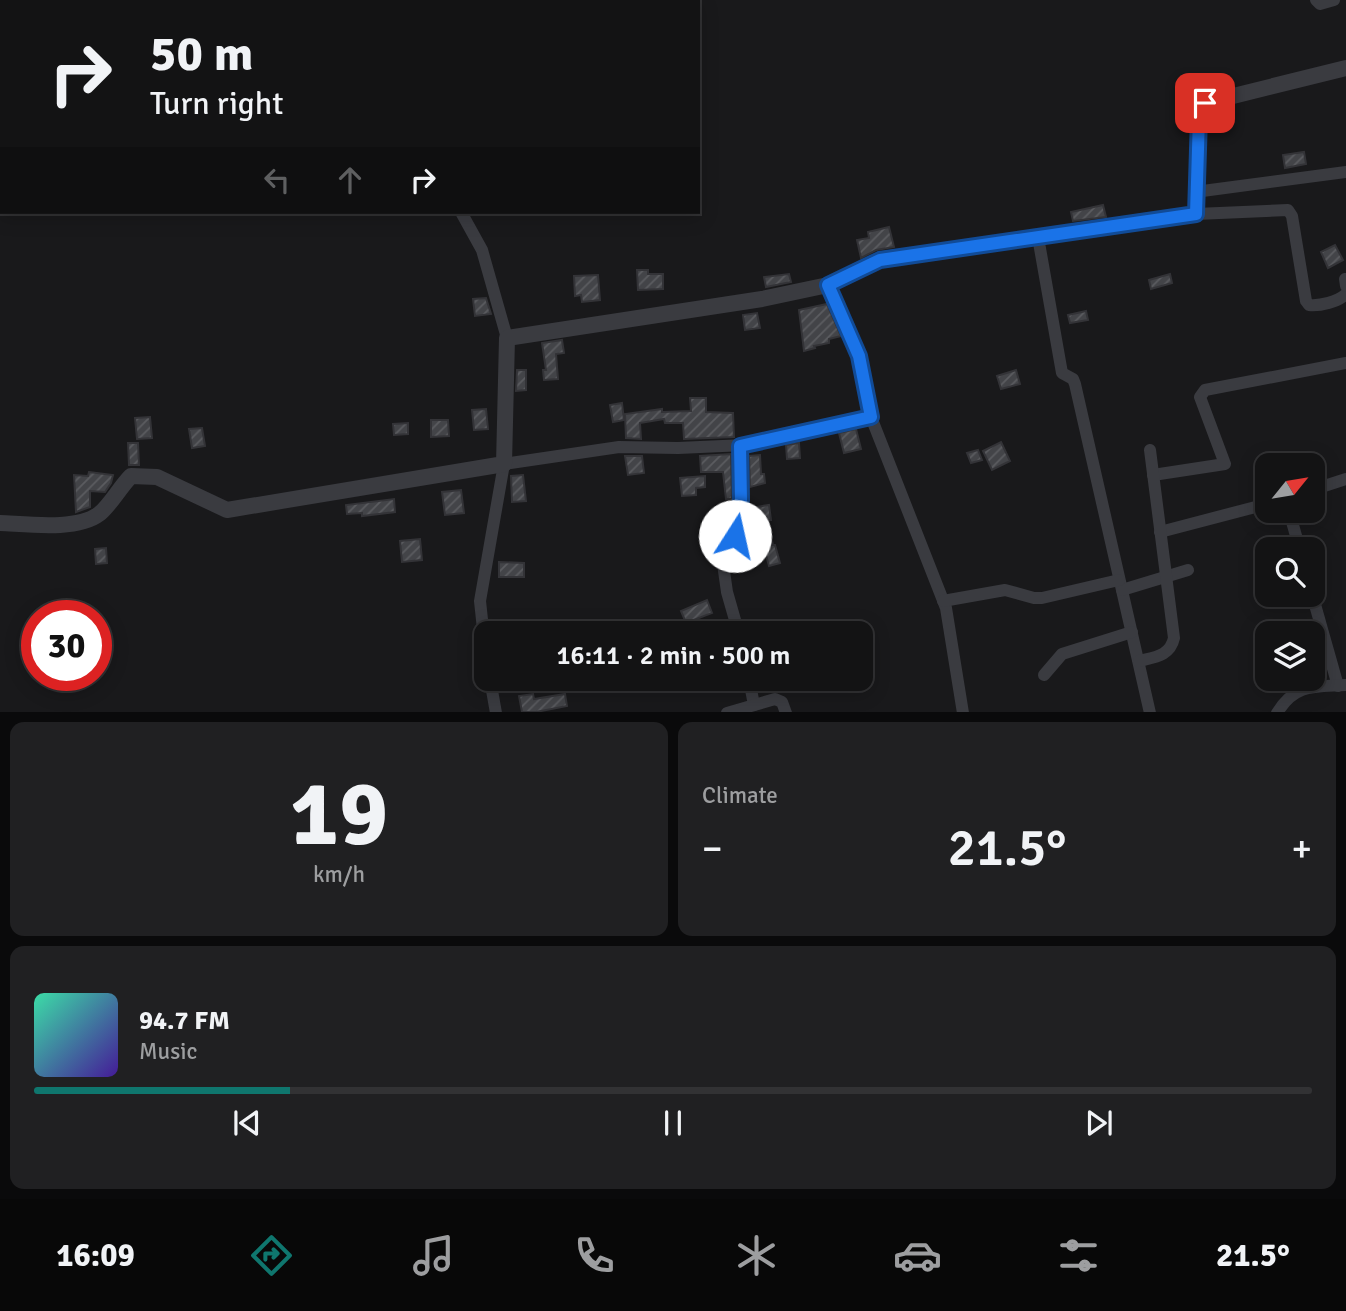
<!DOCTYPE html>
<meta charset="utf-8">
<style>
:root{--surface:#131314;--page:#202022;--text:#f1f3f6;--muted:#9d9ea0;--line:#323234;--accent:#0f766e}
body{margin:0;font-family:Signika,sans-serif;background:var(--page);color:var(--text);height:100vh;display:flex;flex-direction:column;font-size:26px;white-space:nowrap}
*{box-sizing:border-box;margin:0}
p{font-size:23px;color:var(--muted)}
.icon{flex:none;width:38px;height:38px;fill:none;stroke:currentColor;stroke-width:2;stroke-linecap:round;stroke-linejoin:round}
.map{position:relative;height:712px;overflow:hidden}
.sheet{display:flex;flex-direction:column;gap:10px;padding:10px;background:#0a0a0b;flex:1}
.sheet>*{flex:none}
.guide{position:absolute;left:0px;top:0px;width:700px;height:214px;box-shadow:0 4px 18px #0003,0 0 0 2px var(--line);background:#131314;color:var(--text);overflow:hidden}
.needle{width:46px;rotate:60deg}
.tools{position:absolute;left:1255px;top:453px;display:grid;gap:14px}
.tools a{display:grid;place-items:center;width:70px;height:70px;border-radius:14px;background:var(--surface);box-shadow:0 4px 18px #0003,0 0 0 2px var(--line);font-size:35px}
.speed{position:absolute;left:21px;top:600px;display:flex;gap:14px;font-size:35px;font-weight:700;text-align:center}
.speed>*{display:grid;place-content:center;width:91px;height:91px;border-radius:50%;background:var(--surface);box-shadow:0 4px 18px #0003,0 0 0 2px var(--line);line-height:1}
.speed .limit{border:10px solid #d22;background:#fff;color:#111}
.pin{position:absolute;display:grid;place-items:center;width:60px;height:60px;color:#fff;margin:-30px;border-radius:14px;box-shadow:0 4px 10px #0006}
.me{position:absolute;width:77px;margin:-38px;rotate:10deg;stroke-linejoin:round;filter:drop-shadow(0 0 5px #0008)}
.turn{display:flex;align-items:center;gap:24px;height:147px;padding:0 35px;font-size:32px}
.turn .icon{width:91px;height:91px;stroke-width:2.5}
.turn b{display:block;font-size:49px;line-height:60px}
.lanes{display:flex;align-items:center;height:66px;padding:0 35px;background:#0003;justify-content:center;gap:35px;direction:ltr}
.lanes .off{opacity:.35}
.big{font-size:52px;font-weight:600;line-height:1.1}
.sheet .widget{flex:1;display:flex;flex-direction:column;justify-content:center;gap:10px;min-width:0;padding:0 24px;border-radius:14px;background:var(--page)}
.sheet .dial{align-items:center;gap:0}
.dial b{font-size:91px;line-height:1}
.song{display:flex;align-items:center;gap:21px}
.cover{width:84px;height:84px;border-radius:10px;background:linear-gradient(135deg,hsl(160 70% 55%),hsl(260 70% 35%))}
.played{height:7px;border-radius:4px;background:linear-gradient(90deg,var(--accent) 20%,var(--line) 20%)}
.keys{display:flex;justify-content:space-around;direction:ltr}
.heat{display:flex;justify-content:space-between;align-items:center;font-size:38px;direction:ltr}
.sheet .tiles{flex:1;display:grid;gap:10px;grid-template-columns:1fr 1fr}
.widget:last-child{grid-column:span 2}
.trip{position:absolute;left:474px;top:621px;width:399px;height:70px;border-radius:14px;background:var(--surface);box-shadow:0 4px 18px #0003,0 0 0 2px var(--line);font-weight:600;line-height:70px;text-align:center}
.dock{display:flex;height:112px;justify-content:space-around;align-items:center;background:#080808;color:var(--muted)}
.dock .icon{width:49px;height:49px}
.dock .current{color:var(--accent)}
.dock b{font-size:32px;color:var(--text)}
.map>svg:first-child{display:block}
.building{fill:url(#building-hatch);stroke:#333337;stroke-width:2}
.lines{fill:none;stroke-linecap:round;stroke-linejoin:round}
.minor{stroke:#3a3b40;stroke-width:12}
.tertiary{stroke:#3a3b40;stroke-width:16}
.route-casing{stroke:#114b97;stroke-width:18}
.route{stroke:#1a73e8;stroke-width:12}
</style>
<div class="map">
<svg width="1346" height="713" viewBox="0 0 1346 713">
<defs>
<pattern id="building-hatch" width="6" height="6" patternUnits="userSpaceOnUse" patternTransform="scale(1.75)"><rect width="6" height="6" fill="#434448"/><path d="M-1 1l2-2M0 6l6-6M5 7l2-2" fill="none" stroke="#5b5c60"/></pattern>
</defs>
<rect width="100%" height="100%" fill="#19191b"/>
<g class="building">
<polygon points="1304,152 1306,164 1285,168 1283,155"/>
<polygon points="1103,205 1106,217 1073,221 1071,212"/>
<polygon points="889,227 894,247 876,250 861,258 857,240 869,238 868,232"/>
<polygon points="1335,245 1343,260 1328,268 1321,252"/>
<polygon points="637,270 648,270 648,274 663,274 663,289 638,290"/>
<polygon points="789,274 791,282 766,287 764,277"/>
<polygon points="1170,274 1172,283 1151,289 1149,280"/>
<polygon points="598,275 600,300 582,302 581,295 575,296 574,276"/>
<polygon points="486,298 491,314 475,316 473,299"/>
<polygon points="827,304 841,336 829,339 829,343 814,346 815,348 804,351 799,310"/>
<polygon points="1086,311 1088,320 1070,323 1068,315"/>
<polygon points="757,313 760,328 745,330 743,315"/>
<polygon points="562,340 564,353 556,354 558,379 544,380 543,370 546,370 542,343"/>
<polygon points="517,370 526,370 526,390 516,391"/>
<polygon points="1016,370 1020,384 1001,389 997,376"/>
<polygon points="690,398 706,398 706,412 733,413 734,437 684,439 683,423 665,423 664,419 640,423 641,439 626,438 625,414 662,409 662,412 691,411"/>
<polygon points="622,403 624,420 613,422 610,405"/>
<polygon points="486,409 488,429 474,430 472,410"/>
<polygon points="150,417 152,438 137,439 135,418"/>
<polygon points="431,420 448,420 449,436 431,437"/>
<polygon points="408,423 408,434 394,435 393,424"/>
<polygon points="202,428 205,446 192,448 189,429"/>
<polygon points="856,429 861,449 844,453 839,433"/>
<polygon points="1001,442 1010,461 992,470 983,451"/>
<polygon points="128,443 138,443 139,465 129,465"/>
<polygon points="799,443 800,458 787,459 786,445"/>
<polygon points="978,450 982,460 971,463 967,453"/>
<polygon points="731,454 732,499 726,499 723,472 701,472 700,456"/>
<polygon points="760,455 761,474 764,474 765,483 750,487 749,456"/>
<polygon points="625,456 642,456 644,473 628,475"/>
<polygon points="89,472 113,475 111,483 105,492 90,491 90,507 76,512 74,475 88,476"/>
<polygon points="523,475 526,501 512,502 511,476"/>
<polygon points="705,476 705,487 696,488 696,495 682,496 680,478"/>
<polygon points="461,490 464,513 445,515 442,492"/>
<polygon points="394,499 395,512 362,516 362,513 347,514 346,505"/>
<polygon points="769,505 771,520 768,520 773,545 775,545 780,563 769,566 762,540 752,542 750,529 753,529 750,508"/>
<polygon points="420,539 422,560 402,562 400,541"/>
<polygon points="106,548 107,563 96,564 95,549"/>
<polygon points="499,562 524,563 524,577 499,577"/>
<polygon points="707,600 712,613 686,623 681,611"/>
<polygon points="533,694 534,699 565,694 567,706 536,712 522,712 519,696"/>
</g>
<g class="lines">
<g class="minor">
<polyline points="411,0 412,2"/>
<polyline points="1316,0 1320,4 1334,0"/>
<polyline points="1195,192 1346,172"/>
<polyline points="461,212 482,250 507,338"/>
<path d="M1196,214l92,-4 4,6 14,85 3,4c11,1 29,-3 37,-11"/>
<polyline points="1038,237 1062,373 1073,379 1075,384 1150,713"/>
<polyline points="1345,279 1346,286"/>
<polyline points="828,285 859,356 871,417 946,608 963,713"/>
<polyline points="1153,475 1225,464 1200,397 1205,390 1346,363"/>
<polyline points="1312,490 1346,479"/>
<polyline points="1289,511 1300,550"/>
<polyline points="1160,532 1267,504"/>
<polyline points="1122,590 1188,570"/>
<polyline points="1312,594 1338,686"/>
<polyline points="943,601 1005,590 1034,598 1042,598 1119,580"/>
<polyline points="739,634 727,592 723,564 738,525 741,500 740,446"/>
<polyline points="486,657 480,601 504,464 619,447 678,448 745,445 871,417"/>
<path d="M1139,661c16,-4 31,-5 35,-23l-24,-188"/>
<polyline points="1044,675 1062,654 1132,632"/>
<polyline points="490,679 496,713"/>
<polyline points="749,679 754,705"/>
<polyline points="727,713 775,699 782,702 786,713"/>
<path d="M1277,713c18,-30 38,-26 69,-28"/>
</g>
<path class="tertiary" d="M0,523c26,1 77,8 99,-9 10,-7 21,-27 32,-38l26,1 70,33 277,-46 3,-126 255,-39 66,-14 52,-25 316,-46 3,-97 6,-14 141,-35"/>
</g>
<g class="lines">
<g class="route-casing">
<polyline id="route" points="735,536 741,500 740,446 871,417 859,356 828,285 880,260 1196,214 1199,117 1205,103"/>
</g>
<use href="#route" class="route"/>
</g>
</svg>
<div class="tools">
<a><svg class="needle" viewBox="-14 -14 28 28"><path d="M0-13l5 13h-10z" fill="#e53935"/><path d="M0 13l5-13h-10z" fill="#9d9ea0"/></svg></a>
<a><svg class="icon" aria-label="search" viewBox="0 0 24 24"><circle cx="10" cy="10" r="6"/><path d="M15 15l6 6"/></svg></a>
<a><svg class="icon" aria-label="layers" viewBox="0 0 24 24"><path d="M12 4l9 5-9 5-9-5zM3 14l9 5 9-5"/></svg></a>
</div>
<div class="speed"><div class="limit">30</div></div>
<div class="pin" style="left:1205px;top:103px;background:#d93025"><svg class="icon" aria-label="arrive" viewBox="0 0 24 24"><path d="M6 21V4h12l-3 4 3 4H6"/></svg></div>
<svg class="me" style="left:735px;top:536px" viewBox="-20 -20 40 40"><circle r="19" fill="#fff"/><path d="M0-13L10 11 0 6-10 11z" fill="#1a73e8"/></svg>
<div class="trip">16:11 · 2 min · 500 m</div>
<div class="guide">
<div class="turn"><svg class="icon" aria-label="right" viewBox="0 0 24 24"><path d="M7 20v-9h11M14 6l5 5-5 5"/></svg><div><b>50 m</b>Turn right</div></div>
<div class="lanes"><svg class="icon off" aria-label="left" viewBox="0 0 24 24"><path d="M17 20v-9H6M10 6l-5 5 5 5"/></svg><svg class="icon off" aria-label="ahead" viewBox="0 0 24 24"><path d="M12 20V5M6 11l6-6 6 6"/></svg><svg class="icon" aria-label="right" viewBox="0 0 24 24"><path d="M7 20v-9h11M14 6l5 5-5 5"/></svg></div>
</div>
</div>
<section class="sheet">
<div class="tiles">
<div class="widget dial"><b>19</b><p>km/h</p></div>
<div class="widget"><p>Climate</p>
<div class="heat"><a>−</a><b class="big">21.5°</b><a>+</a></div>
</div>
<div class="widget">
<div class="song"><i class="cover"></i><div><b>94.7 FM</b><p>Music</p></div></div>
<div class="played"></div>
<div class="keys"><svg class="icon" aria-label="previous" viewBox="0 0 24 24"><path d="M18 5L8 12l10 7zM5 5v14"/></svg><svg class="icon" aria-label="pause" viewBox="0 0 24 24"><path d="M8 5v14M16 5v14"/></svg><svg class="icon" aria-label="next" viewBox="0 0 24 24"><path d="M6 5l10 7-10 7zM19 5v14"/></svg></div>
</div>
</div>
</section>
<nav class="dock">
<b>16:09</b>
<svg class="icon current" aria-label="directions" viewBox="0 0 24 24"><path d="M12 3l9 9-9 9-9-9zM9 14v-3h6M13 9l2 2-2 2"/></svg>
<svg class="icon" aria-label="music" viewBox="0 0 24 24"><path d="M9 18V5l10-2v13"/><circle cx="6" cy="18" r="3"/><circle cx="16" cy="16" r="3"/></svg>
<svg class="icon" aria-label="phone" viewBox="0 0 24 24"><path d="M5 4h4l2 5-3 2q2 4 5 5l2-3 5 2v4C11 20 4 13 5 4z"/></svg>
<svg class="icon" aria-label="climate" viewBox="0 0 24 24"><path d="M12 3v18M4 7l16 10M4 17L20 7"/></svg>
<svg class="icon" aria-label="car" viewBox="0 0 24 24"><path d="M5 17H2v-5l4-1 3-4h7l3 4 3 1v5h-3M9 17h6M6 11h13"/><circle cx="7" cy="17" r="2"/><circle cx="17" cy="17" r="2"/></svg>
<svg class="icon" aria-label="filters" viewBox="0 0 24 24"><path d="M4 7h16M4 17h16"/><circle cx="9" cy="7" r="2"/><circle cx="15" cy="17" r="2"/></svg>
<b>21.5°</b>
</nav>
